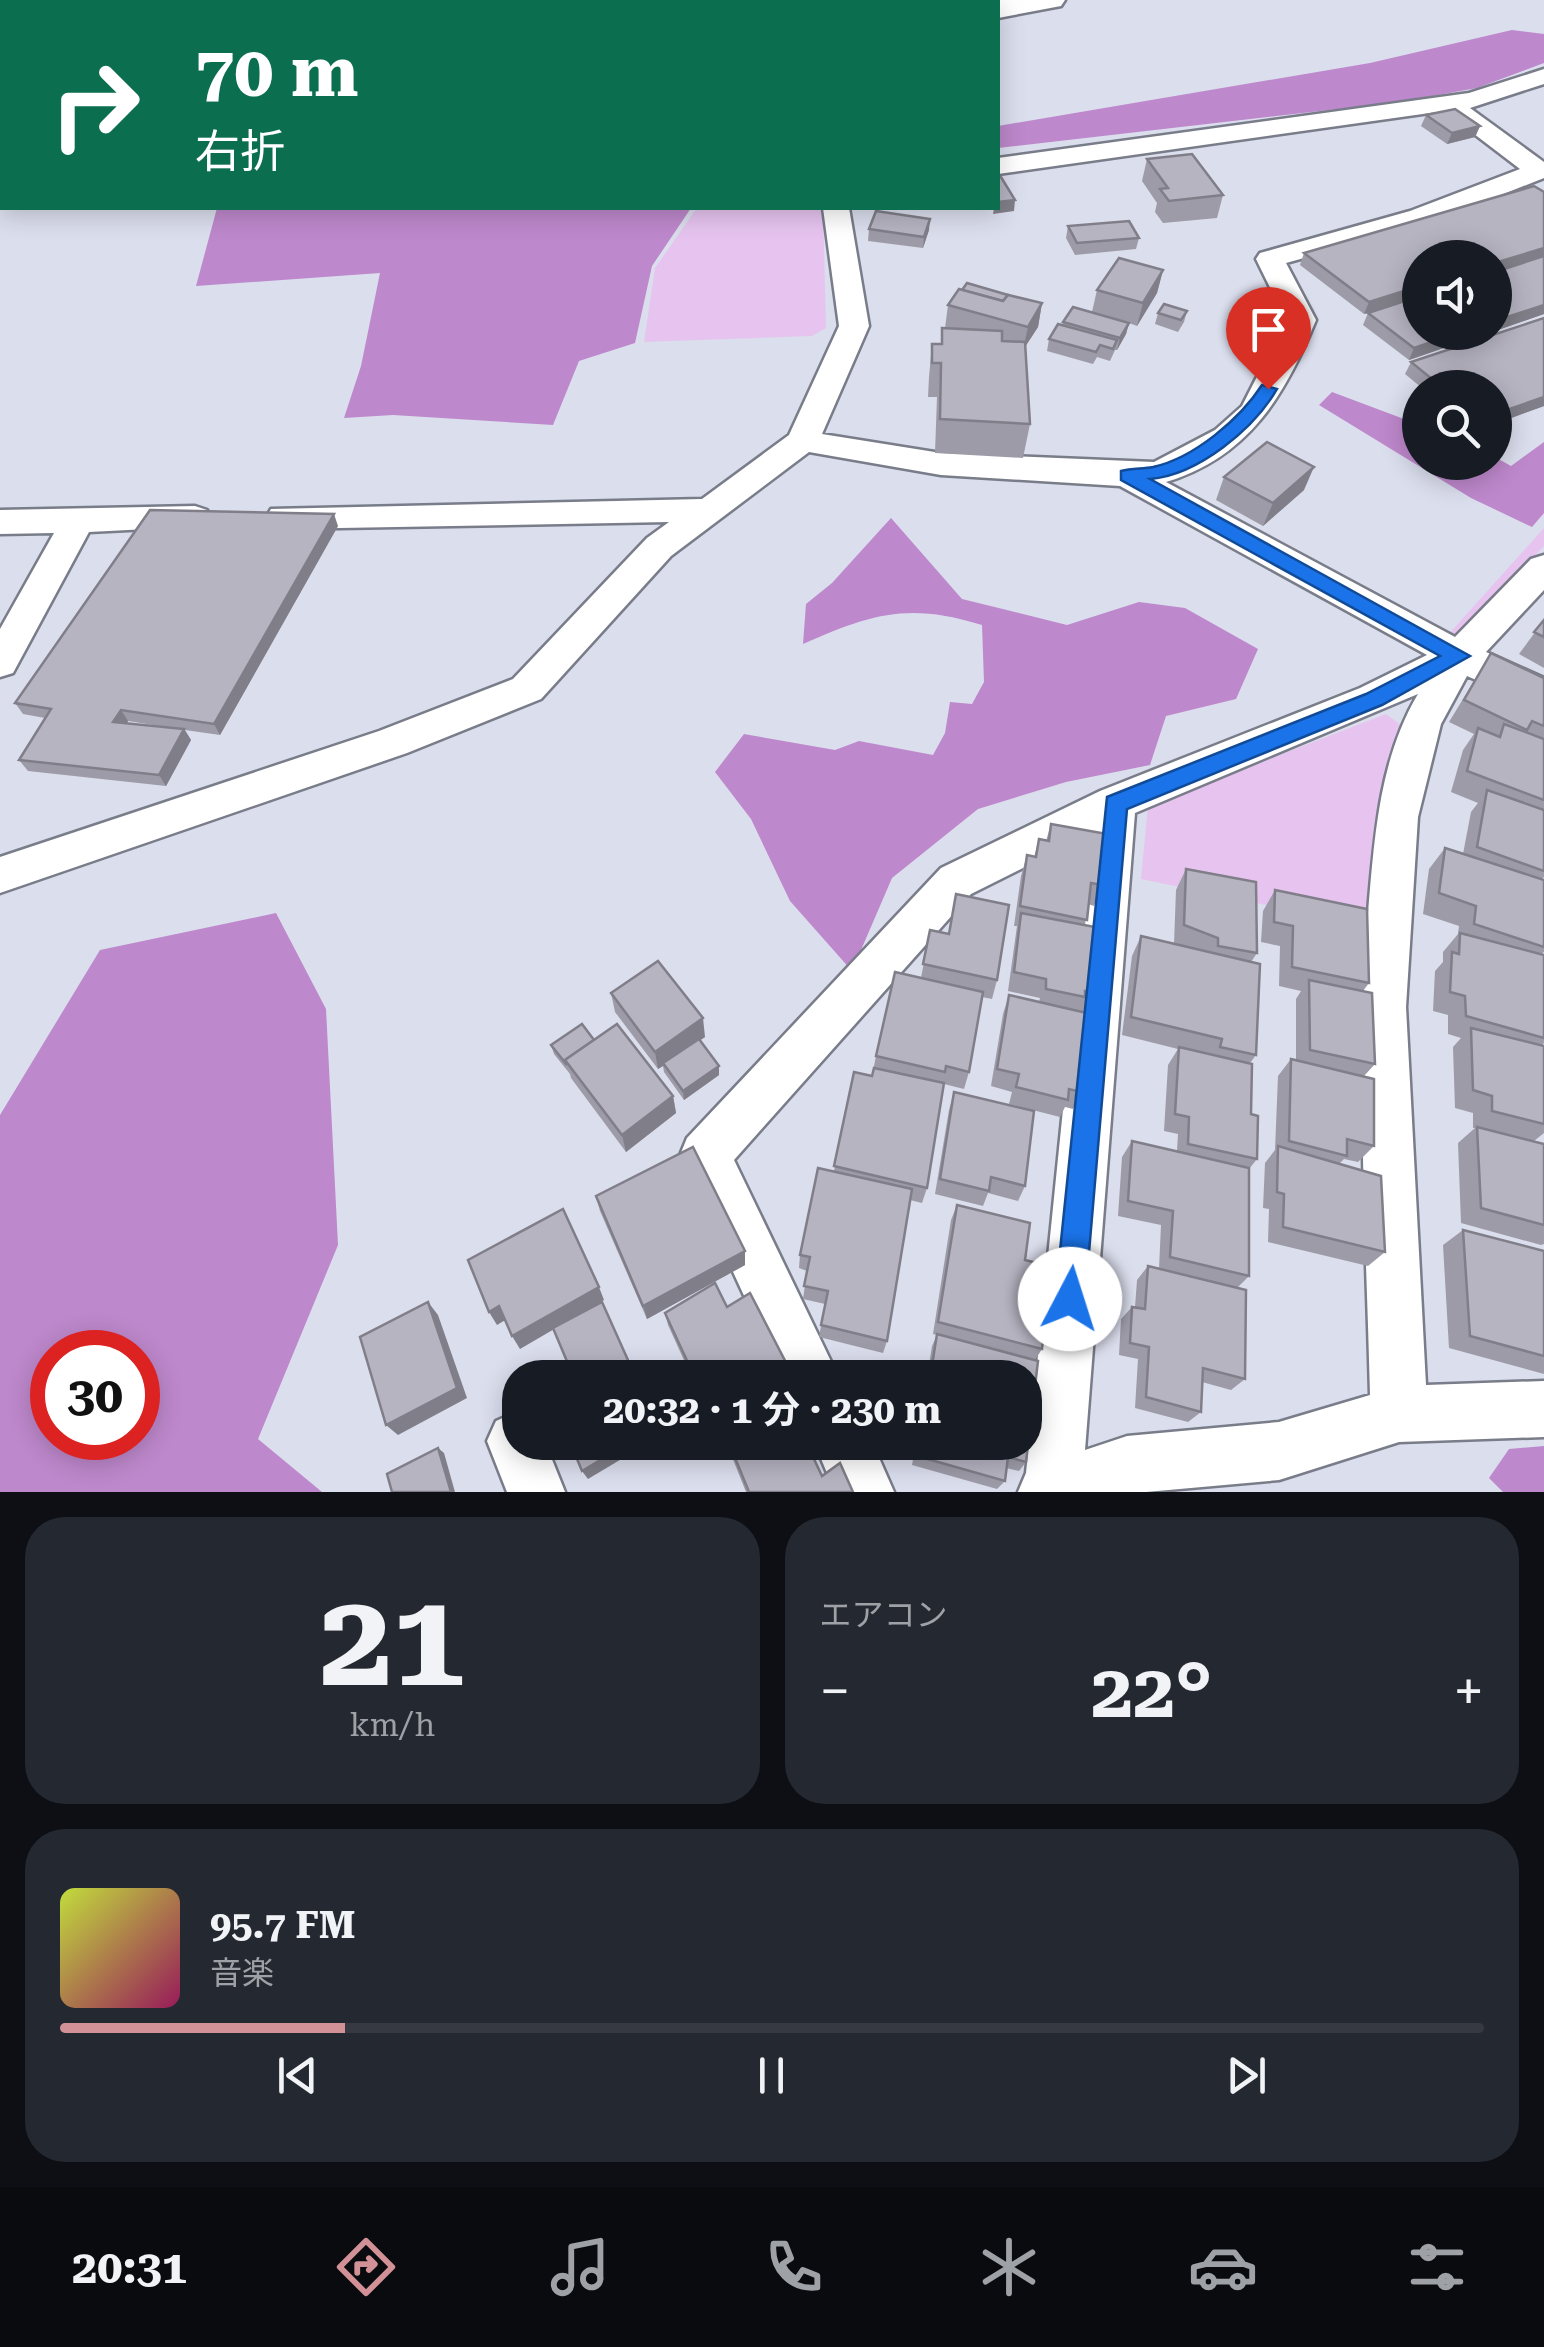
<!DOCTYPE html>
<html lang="ja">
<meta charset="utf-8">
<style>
:root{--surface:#171b24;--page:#242831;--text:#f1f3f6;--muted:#9ea1a6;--line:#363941;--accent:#d29197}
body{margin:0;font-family:"Roboto Serif","Noto Sans JP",serif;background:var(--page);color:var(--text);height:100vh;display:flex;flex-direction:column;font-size:38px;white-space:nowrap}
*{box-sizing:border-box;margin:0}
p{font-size:32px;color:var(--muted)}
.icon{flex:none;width:55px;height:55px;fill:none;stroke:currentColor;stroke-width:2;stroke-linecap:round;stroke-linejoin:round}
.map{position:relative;height:1492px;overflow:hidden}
.sheet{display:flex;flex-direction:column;gap:25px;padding:25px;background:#0d0f14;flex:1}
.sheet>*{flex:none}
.guide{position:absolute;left:0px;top:0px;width:1000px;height:210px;box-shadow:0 5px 25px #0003;background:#0b6e4f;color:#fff;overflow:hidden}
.buttons{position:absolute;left:1402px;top:240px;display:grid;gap:20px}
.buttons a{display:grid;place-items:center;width:110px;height:110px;border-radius:50%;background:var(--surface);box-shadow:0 5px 25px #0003;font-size:50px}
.speed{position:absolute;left:30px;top:1330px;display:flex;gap:20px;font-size:50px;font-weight:700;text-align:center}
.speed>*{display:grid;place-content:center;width:130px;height:130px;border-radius:50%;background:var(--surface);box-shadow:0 5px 25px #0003;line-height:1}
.speed .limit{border:15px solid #d22;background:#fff;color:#111}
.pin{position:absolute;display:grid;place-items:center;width:85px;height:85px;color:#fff;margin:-102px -42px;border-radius:50% 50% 50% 0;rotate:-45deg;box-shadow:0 0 10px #0007}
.pin .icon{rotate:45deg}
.me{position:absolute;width:110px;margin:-55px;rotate:5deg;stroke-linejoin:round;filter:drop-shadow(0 0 8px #0008)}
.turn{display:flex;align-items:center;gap:35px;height:210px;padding:0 30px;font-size:45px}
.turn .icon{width:130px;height:130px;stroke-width:2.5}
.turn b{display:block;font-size:70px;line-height:85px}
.big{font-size:75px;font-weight:700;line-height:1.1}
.sheet .widget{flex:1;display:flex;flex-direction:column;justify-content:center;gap:15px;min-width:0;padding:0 35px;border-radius:40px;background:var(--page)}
.sheet .dial{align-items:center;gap:0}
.dial b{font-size:130px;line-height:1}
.song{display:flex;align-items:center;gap:30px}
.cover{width:120px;height:120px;border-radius:15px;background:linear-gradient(135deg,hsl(70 70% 55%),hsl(330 70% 35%))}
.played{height:10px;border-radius:5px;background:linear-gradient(90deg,var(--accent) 20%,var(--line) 20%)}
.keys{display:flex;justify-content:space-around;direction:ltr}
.heat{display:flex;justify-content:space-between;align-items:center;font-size:55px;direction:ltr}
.sheet .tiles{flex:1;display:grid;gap:25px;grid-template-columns:1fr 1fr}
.widget:last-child{grid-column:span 2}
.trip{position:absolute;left:502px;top:1360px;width:540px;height:100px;border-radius:40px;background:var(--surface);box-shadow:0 5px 25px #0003;font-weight:700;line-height:100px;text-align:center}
.dock{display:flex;height:160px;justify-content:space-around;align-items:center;background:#090b0e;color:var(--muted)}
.dock .icon{width:70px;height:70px}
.dock .active{color:var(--accent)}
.dock b{font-size:45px;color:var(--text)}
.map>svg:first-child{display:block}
.green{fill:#e6c4ef}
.forest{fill:#be88cc;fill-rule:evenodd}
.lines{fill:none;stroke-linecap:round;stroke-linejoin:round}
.lane-casing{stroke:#797c89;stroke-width:25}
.street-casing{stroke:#797c89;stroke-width:5}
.secondary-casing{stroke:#797c89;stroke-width:5}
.lane{stroke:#fff;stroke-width:20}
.street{fill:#fff;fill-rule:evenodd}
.secondary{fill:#fff;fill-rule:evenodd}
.wall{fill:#9d9ba7;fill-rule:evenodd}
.shaded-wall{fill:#807e88}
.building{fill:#b7b4c2;stroke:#807e88;stroke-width:2.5}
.route{fill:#1a73e8;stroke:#114b97;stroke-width:2.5}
</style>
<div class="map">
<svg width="1544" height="1492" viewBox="0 0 1544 1492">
<rect width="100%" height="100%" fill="#dbdeed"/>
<g class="green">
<polygon points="697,208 823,208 826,328 812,336 644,342 655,268"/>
<polygon points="1544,528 1544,546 1456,638 1446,637"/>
<polygon points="1386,714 1402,726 1376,928 1141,879 1148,806"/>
</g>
<g class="forest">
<polygon points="1512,30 1544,34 1544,63 1477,88 1399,102 998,148 998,126 1370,63"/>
<polygon points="217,208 691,208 652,266 635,343 579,361 553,425 393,415 344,418 361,366 380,273 196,286"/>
<polygon points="1332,392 1420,425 1420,462 1495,462 1495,457 1511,466 1544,442 1544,513 1532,527 1471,498 1319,405"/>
<path d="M891,518l71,81 105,26 72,-23 46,6 73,41 -22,50 -70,17 -16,49 -84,17 -88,27 -86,69 -40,93 -62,-70 -39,-82 -36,-47 29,-38 91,16 24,-9 74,14 12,-22 5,-31 22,2 12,-22 -2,-57c-74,-23 -111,-11 -179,19l3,-40 26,-21z"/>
<path d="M276,913l50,96 12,236 -80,194 64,53h-322v-377l100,-165zM138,1352v86h-86v-86z"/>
<polygon points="1544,1446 1544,1492 1503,1492 1489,1478 1509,1449"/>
</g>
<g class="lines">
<g class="lane-casing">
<polyline id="lane" points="499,2 500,0"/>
</g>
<g class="street-casing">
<g id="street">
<polygon points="439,0 461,0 462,2 440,2"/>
<path d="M1544,69v15l-74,24 74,54v16l-114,45 -144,40 30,57c-31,75 -67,137 -150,162l289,155 76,-78 13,-4v35l-58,62 58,26v32l-77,-34 -26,48 -23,93 -12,190 20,378 118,-4v56l-145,5 -120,38 -133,12h-128l8,-19 65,-639 -120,60 -237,266 105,218h-57l-95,-206 -7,-17 7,-17 254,-270 159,-77 260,-103 67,-33 -307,-169 -179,-11 -132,-23 -138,104 -130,143 -134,54 -407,140v-36l379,-126 134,-52 134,-141 22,-16 -386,7 -12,-4 -5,-8 5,-8 431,-10 87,-64 50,-109 -16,-118h26l20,118 -47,108 119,19 213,9 61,-32 27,-24 44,-86 -30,-61 4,-6 150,-42 110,-42 -76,-58 -446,63v-16l471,-65zM1418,694c-37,62 -43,136 -49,206 -14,164 -3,330 1,495l-91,27 -152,14 -42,14 50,-637z"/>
<polygon points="195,506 207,510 212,518 207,526 89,532 13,673 0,677 0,629 54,533 0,534 0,510"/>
<polygon points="516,1412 520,1414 520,1442 545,1442 565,1492 507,1492 487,1441 496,1421"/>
<polygon points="814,1442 872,1442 894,1492 835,1492"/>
</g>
</g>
<g class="secondary-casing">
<g id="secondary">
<polygon points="998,0 1065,0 1061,6 998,18 998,2 988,2"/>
<rect x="0" y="32" width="2" height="18"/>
</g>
</g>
<use href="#lane" class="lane"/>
<use href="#street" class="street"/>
<use href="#secondary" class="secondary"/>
</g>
<g class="wall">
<polygon points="1426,115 1480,126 1475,137 1447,144 1421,126"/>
<polygon points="1147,159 1223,195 1217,218 1163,223 1155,212 1157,203 1142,181"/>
<polygon points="1544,192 1544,314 1495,331 1495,258 1490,332 1409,360 1363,325 1368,313 1364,314 1300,265 1304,253"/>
<polygon points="1068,226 1139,238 1136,249 1075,255 1066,238"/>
<polygon points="869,229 929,230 923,248 868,241"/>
<polygon points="1163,270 1157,293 1137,326 1129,323 1126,334 1117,350 1115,350 1110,361 1097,357 1093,364 1047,351 1049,339 1062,325 1063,322 1092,312 1097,290"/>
<polygon points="1042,303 1038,327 1025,347 1030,424 1023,458 935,453 937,397 928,397 929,377 932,344 941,344 942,328 945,328 948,305"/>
<polygon points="1187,311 1184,322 1178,332 1155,324 1158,313"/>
<polygon points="1544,318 1544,406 1495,424 1495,388 1422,388 1405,374 1411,362"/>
<polygon points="1224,477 1304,490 1263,526 1216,500"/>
<path d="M338,526l-118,209 -35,-5 6,10 -25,46 -138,-15 -9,-11 26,-42 -22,-4 -8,-11zM128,721l38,6 -39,-4z"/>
<polygon points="1544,620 1544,668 1519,654"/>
<polygon points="1491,653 1544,678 1544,877 1542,879 1544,880 1544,952 1541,954 1544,955 1544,1043 1541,1046 1544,1046 1544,1133 1534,1141 1544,1144 1544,1244 1541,1245 1461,1223 1458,1143 1475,1128 1473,1128 1473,1113 1455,1108 1453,1047 1461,1038 1448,1034 1448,1015 1433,1011 1435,971 1443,962 1443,952 1458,934 1459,926 1423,914 1429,869 1445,848 1463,854 1471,812 1478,803 1451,792 1463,750 1474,734 1449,722"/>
<polygon points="1051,824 1102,885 1094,906 1088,904 1085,925 1094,993 1086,1012 1079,1011 1081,1092 1073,1109 1065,1107 1060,1117 1009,1104 1012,1092 991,1086 1003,1014 1009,995 1039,1002 1040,998 1008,991 1017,926 1014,926 1021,876 1027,855 1034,857 1039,839 1046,841"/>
<polygon points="1186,869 1257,953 1251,962 1256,1055 1250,1063 1251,1114 1257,1159 1249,1169 1249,1276 1237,1288 1245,1379 1231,1390 1202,1382 1201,1412 1188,1422 1135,1408 1138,1359 1119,1355 1121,1319 1132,1307 1135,1307 1137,1280 1148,1266 1159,1269 1161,1225 1118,1216 1122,1157 1132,1141 1177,1151 1178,1134 1164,1131 1168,1065 1178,1049 1122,1035 1132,956 1141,936 1174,944 1176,890"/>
<polygon points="1275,890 1369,983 1363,991 1375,1064 1364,1076 1374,1146 1358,1162 1344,1159 1339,1164 1385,1252 1368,1266 1268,1242 1269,1209 1263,1208 1265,1163 1275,1150 1278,1076 1291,1059 1296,1060 1296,999 1301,991 1279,986 1280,946 1261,942 1263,911"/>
<polygon points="930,930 997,980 992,999 982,997 969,1072 964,1089 944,1084 927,1188 922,1203 910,1200 887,1341 883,1353 819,1337 825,1304 803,1299 807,1271 799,1268 800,1255 834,1171 854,1072 872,1076 876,1056 921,978"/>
<polygon points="611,993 705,1037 700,1040 719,1075 684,1100 664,1072 663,1066 658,1069 615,1012"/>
<polygon points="594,1040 673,1096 676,1113 626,1152 571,1078 570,1074 554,1054 551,1045"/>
<polygon points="954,1092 1025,1186 1018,1201 988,1193 983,1206 935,1194 949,1110"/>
<polygon points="596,1196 745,1265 647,1319 600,1211"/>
<polygon points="957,1205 1025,1260 1042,1349 1035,1360 1026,1462 1019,1471 1006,1468 1005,1481 997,1489 912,1465 916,1442 1025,1442 1025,1378 927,1378 932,1346 937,1335 933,1334 951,1220"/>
<polygon points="1463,1230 1544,1251 1544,1374 1449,1348 1443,1245"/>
<polygon points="727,1307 794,1378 692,1378 668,1325 665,1313"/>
<polygon points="731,1448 822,1476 853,1492 746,1492 732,1457"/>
</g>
<g class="shaded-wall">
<polygon points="1480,126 1475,137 1447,144 1452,133"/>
<polygon points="1015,200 1014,211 993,214 994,208 998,208 998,202"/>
<polygon points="930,219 929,230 923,248 924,237"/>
<polygon points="1544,248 1544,258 1495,273 1495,263"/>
<polygon points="1163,270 1157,293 1137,326 1143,303"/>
<polygon points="1420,286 1420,296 1364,314 1369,302"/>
<polygon points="1042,303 1038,327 1023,350 1028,327"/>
<polygon points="1544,305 1544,314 1495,331 1495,321"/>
<polygon points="1129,323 1126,334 1117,350 1120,338"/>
<polygon points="1461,332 1490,332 1409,360 1414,348"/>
<polygon points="1544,397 1544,406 1495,424 1495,414"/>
<polygon points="1314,467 1304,490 1263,526 1273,503"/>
<polygon points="334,514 338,526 220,735 214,724"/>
<polygon points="121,710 128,721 121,733 113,722"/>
<polygon points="184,729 191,740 166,786 159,775"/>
<polygon points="703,1018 705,1037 664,1065 663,1063 663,1066 658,1069 655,1052"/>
<polygon points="719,1066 719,1075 684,1100 683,1091"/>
<polygon points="673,1096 676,1113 626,1152 622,1135"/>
<polygon points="745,1251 745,1265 647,1319 643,1306"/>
<polygon points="599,1287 604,1300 520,1349 512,1336"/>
<polygon points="428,1302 438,1315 467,1398 398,1435 386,1425"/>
<polygon points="499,1306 507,1319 497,1325 489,1312"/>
<polygon points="630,1442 650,1442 588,1479 582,1471"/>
<polygon points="438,1448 444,1453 455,1492 451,1492"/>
</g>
<g class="building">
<polygon points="510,0 532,0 534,2 512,2"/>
<polygon points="1455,109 1480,126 1452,133 1426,115"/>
<polygon points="1192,154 1223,195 1169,201 1160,189 1168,188 1147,159"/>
<polygon points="998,177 1001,177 1015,200 998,202"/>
<polygon points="1534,186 1544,192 1544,248 1495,263 1495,258 1420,258 1420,286 1369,302 1304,253"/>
<polygon points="876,211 930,219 924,237 869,229"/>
<polygon points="1129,221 1139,238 1077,243 1068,226"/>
<polygon points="1544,256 1544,305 1495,321 1495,272"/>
<polygon points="1119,258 1163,270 1143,303 1097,290"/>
<polygon points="967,283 1008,295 1003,301 962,290"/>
<polygon points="959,289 1003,301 1008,295 1042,303 1028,327 948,305"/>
<polygon points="1420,296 1420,332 1461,332 1414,348 1368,313"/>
<polygon points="1164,304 1187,311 1181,320 1158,313"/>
<polygon points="1073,307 1129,323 1120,338 1063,322"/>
<polygon points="1544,318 1544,397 1495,414 1495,388 1443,388 1411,362"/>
<polygon points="1058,324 1117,340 1113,349 1100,345 1096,352 1049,339"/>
<polygon points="942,328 1002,331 1002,341 1025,342 1030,424 940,419 941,363 932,363 932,344 942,344"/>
<polygon points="1267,442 1314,467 1273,503 1224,477"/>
<polygon points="150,510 334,514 214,724 121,710 113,722 184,729 159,775 19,760 51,709 15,703"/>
<polygon points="1544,620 1544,637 1534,632"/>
<polygon points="1491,653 1544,678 1544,726 1532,721 1527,730 1464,700"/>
<polygon points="1504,724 1544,739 1544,800 1467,771 1478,728 1500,737"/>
<polygon points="1487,790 1544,810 1544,871 1477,847"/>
<polygon points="1051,824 1107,834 1102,885 1091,883 1087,920 1020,906 1027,855 1036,857 1039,839 1049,841"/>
<polygon points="1445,848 1544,880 1544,947 1474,924 1476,906 1439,893"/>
<polygon points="1186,869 1256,882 1257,953 1218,946 1218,938 1184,925"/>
<polygon points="1275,890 1367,909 1369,983 1292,967 1293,926 1274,922"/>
<polygon points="956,894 1009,905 997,980 923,964 930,930 949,934"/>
<polygon points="1021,913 1100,928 1094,993 1085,991 1085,997 1046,989 1046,979 1014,972"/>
<polygon points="1460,933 1544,955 1544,1038 1466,1016 1465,996 1450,992 1452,952 1459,954"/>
<polygon points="1141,936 1260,964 1256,1055 1220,1047 1222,1039 1131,1017"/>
<polygon points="658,961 703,1018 655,1052 611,993"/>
<polygon points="895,972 983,992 969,1072 946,1066 945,1072 876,1056"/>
<polygon points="1309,980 1372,993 1375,1064 1310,1050"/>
<polygon points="1009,995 1091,1014 1081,1092 1069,1089 1068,1100 1016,1087 1019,1074 997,1069"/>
<polygon points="582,1024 594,1040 565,1060 567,1065 551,1045"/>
<polygon points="617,1024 673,1096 622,1135 565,1060"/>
<polygon points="1471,1028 1544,1046 1544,1124 1492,1111 1492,1096 1473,1090"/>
<polygon points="699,1039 719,1066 683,1091 663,1063"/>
<polygon points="1179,1047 1252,1064 1251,1114 1258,1116 1257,1159 1188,1144 1189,1117 1175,1114"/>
<polygon points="1291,1059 1374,1079 1374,1146 1347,1139 1347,1156 1289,1141"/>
<polygon points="874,1068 944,1083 927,1188 834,1166 854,1072 872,1076"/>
<polygon points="954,1092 1034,1111 1025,1186 991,1177 989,1191 940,1179"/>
<polygon points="1477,1127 1544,1144 1544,1225 1481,1208"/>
<polygon points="1132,1141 1249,1168 1249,1276 1170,1257 1173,1211 1128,1201"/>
<polygon points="1278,1146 1381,1176 1385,1252 1283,1227 1284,1194 1277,1192"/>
<polygon points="693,1147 745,1251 643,1306 596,1196"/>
<polygon points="818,1168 912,1189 887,1341 821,1325 828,1291 804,1286 810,1257 800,1255"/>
<polygon points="957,1205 1030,1223 1025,1260 1050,1266 1042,1349 938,1322"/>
<polygon points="563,1209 599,1287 512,1336 499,1306 489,1312 468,1260"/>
<polygon points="1463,1230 1544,1251 1544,1356 1470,1336"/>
<polygon points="1148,1266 1246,1290 1245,1379 1203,1368 1201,1412 1146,1397 1149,1347 1130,1343 1132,1307 1145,1309"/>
<polygon points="715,1283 727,1307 750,1293 794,1378 695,1378 665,1313"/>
<polygon points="428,1302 457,1388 386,1425 360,1337"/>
<polygon points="602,1302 636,1378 574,1378 553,1328"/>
<polygon points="937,1334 1038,1361 1026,1462 1008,1457 1005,1481 917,1456 919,1442 1025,1442 1025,1378 930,1378"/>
<polygon points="570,1442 630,1442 582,1471"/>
<polygon points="740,1442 806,1442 822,1476 840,1463 853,1492 749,1492 731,1448"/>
<polygon points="438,1448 451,1492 392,1492 387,1474"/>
</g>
<path class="route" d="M1262,385l15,4c-23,40 -79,86 -127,90l320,177 -88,49 -255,104 -42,490 -4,11 -11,4 -11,-4 -4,-11 52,-502 259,-103 74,-38 -319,-176v-9c11,-3 21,-2 32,-4 41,-9 87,-48 109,-82z"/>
</svg>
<div class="buttons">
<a><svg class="icon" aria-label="sound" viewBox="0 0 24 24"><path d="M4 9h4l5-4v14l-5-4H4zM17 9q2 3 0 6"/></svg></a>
<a><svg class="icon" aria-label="search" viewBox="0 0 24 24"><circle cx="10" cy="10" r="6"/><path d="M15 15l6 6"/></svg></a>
</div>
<div class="speed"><div class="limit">30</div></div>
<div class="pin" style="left:1268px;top:389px;background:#d93025"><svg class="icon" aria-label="arrive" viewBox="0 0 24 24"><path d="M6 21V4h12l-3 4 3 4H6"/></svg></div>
<svg class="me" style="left:1070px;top:1299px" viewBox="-20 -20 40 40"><circle r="19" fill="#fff"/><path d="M0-13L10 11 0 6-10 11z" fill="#1a73e8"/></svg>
<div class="trip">20:32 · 1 分 · 230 m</div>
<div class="guide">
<div class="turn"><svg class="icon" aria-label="right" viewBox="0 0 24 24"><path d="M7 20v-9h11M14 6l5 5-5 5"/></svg><div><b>70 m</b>右折</div></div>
</div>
</div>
<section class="sheet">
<div class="tiles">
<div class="widget dial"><b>21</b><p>km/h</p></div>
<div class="widget"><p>エアコン</p>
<div class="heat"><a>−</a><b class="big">22°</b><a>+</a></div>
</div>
<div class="widget">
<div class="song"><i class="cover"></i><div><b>95.7 FM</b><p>音楽</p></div></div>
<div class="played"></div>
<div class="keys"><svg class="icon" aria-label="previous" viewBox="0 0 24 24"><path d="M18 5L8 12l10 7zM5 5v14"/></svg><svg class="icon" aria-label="pause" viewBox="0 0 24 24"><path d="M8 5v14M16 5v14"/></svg><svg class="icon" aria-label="next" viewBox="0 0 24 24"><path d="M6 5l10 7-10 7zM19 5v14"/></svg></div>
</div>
</div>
</section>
<nav class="dock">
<b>20:31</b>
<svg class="icon active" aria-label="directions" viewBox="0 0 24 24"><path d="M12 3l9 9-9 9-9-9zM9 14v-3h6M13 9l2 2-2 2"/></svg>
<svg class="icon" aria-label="music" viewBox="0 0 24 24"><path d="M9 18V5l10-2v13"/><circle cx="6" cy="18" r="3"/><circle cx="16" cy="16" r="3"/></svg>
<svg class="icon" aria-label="phone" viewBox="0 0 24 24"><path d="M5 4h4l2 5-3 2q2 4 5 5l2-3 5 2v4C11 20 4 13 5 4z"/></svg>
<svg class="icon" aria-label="climate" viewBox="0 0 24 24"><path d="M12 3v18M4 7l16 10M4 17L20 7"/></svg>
<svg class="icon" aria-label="car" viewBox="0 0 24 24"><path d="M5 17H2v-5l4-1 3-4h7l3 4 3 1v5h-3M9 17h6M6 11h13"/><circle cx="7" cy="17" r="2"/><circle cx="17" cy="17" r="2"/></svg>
<svg class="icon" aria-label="filters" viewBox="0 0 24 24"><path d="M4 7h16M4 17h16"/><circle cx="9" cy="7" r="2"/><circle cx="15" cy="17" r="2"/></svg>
</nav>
